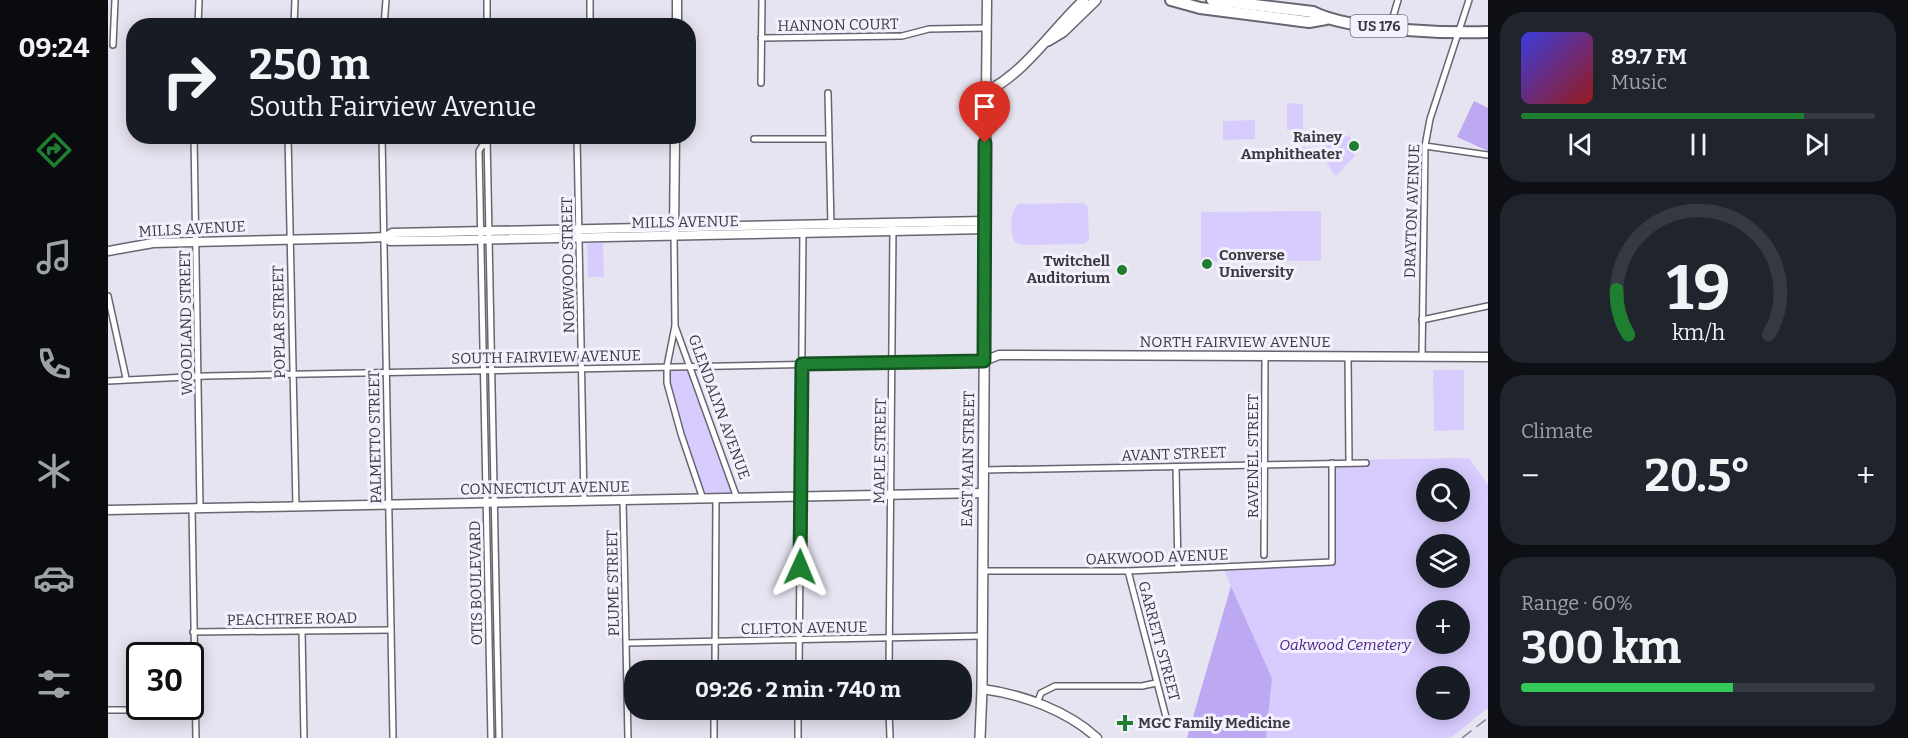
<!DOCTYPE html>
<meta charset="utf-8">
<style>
:root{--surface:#171b24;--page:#20242c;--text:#f1f3f6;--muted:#9ea1a6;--line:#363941;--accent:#1e7f31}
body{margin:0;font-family:Bitter,serif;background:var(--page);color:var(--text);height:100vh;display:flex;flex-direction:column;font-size:22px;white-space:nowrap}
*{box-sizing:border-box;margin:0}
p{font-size:20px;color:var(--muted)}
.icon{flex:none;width:33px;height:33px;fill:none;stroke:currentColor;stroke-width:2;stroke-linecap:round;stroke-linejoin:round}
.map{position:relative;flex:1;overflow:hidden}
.details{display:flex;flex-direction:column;gap:12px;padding:12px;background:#0d0f14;width:420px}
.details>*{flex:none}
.top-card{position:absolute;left:18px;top:18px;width:570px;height:126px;border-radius:24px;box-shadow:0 3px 15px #0003;background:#171b24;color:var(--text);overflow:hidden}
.tools{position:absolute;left:1308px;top:468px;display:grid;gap:12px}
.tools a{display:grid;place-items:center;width:54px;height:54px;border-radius:50%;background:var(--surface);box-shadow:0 3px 15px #0003;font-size:30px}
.speed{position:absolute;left:18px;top:642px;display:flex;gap:12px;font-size:30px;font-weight:700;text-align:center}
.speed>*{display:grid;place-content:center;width:78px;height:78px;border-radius:50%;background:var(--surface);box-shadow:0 3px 15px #0003;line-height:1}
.speed .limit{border:3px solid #111;border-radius:9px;background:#fff;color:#111}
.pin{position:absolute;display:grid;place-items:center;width:51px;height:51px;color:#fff;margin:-62px -26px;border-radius:50% 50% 50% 0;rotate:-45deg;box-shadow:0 0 6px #0007}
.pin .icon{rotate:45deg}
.me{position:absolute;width:66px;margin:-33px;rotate:1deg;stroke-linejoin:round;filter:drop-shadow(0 0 4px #0008)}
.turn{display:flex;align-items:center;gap:21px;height:126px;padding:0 24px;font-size:27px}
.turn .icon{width:78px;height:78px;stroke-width:2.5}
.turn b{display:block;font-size:42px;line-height:51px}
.big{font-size:45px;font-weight:700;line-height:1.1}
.details .tile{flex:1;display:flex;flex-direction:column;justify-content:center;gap:9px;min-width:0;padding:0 21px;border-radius:24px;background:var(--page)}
.details .dial{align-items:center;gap:0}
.dial svg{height:156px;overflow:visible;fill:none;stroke:var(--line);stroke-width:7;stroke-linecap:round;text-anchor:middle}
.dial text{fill:var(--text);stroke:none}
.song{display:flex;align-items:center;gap:18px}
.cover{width:72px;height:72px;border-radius:9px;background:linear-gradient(135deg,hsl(240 70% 55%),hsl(0 70% 35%))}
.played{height:6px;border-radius:3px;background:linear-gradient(90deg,var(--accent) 80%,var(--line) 80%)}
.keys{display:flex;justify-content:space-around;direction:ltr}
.heat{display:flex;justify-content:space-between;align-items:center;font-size:33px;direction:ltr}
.charge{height:9px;border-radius:4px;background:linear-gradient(90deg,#34c759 60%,var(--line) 0)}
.trip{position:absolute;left:516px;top:660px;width:348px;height:60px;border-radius:24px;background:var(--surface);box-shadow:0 3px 15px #0003;font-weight:700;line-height:60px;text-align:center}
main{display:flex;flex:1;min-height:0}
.dock{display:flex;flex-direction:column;width:108px;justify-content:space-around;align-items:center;background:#090b0e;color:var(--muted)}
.dock .icon{width:42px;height:42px}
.dock .on{color:var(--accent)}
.dock b{font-size:27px;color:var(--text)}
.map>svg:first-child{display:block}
.green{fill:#d8ccfe;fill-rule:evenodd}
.forest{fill:#bca9f1}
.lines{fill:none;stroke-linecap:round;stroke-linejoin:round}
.street-casing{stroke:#676570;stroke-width:8}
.secondary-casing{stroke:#676570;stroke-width:11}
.primary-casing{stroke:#676570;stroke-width:12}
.highway-casing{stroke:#676570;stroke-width:14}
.street{stroke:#fff;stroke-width:5}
.secondary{stroke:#fff;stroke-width:8}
.primary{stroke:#fff;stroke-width:9}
.highway{stroke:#fff;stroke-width:10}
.rail{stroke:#85828b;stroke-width:1.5;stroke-dasharray:12 6;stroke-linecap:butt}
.route-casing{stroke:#145320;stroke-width:15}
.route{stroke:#1e7f31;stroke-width:10}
.poi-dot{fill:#1e7f31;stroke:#f4f1fe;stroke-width:2}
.labels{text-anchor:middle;stroke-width:6;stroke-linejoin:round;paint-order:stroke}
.shield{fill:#f4f1fe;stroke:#747279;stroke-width:1.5}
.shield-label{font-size:14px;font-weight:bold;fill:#3d3b40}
.street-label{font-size:15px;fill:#3d3b40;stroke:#f4f1fe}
.poi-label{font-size:15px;font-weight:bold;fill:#3d3b40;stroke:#f4f1fe;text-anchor:end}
.park-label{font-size:15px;font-style:italic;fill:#481d84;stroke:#f4f1fe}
</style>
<main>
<nav class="dock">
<b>09:24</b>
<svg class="icon on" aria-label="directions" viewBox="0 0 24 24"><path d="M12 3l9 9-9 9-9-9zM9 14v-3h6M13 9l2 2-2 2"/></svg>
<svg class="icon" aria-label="music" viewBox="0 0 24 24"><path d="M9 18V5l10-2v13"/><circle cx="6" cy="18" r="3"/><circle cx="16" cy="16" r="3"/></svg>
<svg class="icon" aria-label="phone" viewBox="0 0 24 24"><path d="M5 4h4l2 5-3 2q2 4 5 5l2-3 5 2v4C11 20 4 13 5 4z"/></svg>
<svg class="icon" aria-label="climate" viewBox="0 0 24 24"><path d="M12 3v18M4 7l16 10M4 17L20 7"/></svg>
<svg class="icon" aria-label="car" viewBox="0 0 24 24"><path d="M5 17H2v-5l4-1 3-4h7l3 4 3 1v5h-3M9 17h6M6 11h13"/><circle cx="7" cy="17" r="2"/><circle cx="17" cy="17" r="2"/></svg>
<svg class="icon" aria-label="filters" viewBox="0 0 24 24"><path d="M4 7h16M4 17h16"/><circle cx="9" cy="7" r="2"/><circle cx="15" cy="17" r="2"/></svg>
</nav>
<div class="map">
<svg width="1380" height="738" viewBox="0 0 1380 738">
<rect width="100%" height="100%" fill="#e7e4f1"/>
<g class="green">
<polygon points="1179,103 1195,104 1195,130 1179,130"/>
<polygon points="1147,120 1147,139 1115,140 1115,121"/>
<path d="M1218,131l25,6v13l4,6 -19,20c-13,-14 -13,-27 -10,-45z"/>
<polygon points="1203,147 1203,161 1176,161 1176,148"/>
<path d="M976,203l4,4 1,33 -5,4 -62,1 -8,-4c-4,-13 -5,-26 4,-37z"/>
<polygon points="1213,211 1213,261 1093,261 1093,212"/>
<polygon points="479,243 495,243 496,277 480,277"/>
<polygon points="559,366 583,366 629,498 595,499 562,395"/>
<polygon points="1325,370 1356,370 1356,430 1326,431"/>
<path d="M1361,458l19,27v223l-38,30h-184l6,-60 -48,-108 110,-7 -1,-103zM1318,478h34v34h-34zM1318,544h34v34h-34zM1318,610h34v34h-34zM1318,676h34v34h-34z"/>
</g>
<g class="forest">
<polygon points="1366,101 1380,108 1380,151 1349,137"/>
<polygon points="1123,586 1164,678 1158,738 1079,738"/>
</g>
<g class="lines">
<g class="street-casing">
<g id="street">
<polyline points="379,0 379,26"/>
<polyline points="90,26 91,0"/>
<polyline points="186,26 187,0"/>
<polyline points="276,26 278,0"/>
<polyline points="482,26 482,0"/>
<polyline points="1282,27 1290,0"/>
<polyline points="653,38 794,36 821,29 878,28"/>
<polyline points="5,45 7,0"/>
<polyline points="653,83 654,0"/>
<polyline points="720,93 723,226"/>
<polyline points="86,136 92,508"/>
<polyline points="180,136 188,507"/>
<polyline points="274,136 285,738"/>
<polyline points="379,136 391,738"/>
<polyline points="469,136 476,500"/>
<polyline points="646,139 720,139"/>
<polyline points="379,145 374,146 371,151 383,738"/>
<polyline points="1317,146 1380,155"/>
<polyline points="566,236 567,326 559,366 559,383 573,434 595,499"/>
<polyline points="0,296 18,378"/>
<polyline points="1314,320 1380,306"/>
<polyline points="567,326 629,498"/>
<polyline points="1240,357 1241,463"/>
<polyline points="1314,357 1317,146 1322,119 1361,0"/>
<polyline points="0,381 98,376 876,361"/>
<polyline points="1068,467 1070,569"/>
<polyline points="875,470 1258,463"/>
<polyline points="515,500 520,738"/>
<polyline points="84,508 88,738"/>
<polyline points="1156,555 1157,356"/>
<polyline points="874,571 1020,571 1224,562 1224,463"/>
<polyline points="1020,571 1058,717"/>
<polyline points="194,631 196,738"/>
<polyline points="85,632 283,630"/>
<polyline points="519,643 874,636"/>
<polyline points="607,670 608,498"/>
<polyline points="691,670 695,231"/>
<polyline points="781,670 785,228"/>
<polyline points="929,703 933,693 947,686 1034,686 1048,683"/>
<polyline points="0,710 87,710"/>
<polyline points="690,710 690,738"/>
<polyline points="781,710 782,738"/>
<polyline points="606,738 606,710"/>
</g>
</g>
<g class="secondary-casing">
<g id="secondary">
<polyline points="569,26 569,0"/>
<polyline points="878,92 879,0"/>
<polyline points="566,232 567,136"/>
<polyline points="278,237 282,241 358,240 878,229"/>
<polyline points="0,251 45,243 252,238 278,237 284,233 877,221"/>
<polyline points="876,361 891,355 1380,357"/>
<polyline points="0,510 874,493"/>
<path d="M874,689c40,5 86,22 115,49"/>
</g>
</g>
<g class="primary-casing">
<g id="primary">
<polyline points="940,41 955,32 988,0"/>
<path d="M872,738l2,-49 4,-597c40,-20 66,-62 98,-92"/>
</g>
</g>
<g class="highway-casing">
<g id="highway">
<polyline points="1063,0 1092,8 1201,22 1218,19"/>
<path d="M1104,0l101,12c37,19 132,21 175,20"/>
</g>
</g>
<use href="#street" class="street"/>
<use href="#secondary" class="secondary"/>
<use href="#primary" class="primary"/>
<use href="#highway" class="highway"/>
<polyline class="rail" points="1354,738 1380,718"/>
</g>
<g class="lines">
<g class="route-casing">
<polyline id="route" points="692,567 694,364 876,361 877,143"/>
</g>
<use href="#route" class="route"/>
</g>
<g class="poi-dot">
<circle cx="1246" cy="146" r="6"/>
<circle cx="1099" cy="264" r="6"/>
<circle cx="1014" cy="270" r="6"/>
<path d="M1014 714h6v6h6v6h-6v6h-6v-6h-6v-6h6z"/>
</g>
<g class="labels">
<rect class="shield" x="1242.5" y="15" width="57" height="22" rx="4.5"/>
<g class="shield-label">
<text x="1271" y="31">US 176</text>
</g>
<g class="street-label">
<text transform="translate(730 25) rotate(-1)" y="5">HANNON COURT</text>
<text transform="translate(1304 211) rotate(-88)" y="5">DRAYTON AVENUE</text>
<text transform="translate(577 222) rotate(-1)" y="5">MILLS AVENUE</text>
<text transform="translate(84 229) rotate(-3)" y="5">MILLS AVENUE</text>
<text transform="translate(460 265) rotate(-91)" y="5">NORWOOD STREET</text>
<text transform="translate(171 322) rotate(-91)" y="5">POPLAR STREET</text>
<text transform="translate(78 323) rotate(-91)" y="5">WOODLAND STREET</text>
<text x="1127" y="347">NORTH FAIRVIEW AVENUE</text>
<text transform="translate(438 357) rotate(-1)" y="5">SOUTH FAIRVIEW AVENUE</text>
<text transform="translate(611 407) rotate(70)" y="5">GLENDALYN AVENUE</text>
<text transform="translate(267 437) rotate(-91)" y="5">PALMETTO STREET</text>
<text transform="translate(772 451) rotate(-89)" y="5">MAPLE STREET</text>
<text transform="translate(1066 454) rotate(-2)" y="5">AVANT STREET</text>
<text transform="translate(1145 456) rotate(-90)" y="5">RAVENEL STREET</text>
<text transform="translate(860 459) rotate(-89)" y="5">EAST MAIN STREET</text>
<text transform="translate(437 488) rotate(-1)" y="5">CONNECTICUT AVENUE</text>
<text transform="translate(1049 557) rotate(-2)" y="5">OAKWOOD AVENUE</text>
<text transform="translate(368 583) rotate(-91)" y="5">OTIS BOULEVARD</text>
<text transform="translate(505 583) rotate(-91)" y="5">PLUME STREET</text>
<text transform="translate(184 619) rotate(-1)" y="5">PEACHTREE ROAD</text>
<text transform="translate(696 628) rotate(-1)" y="5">CLIFTON AVENUE</text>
<text transform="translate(1051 641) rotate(75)" y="5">GARRETT STREET</text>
</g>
<g class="poi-label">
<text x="1234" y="142">Rainey<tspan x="1234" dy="17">Amphitheater</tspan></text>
<text x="1111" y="260" text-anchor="start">Converse<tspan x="1111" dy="17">University</tspan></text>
<text x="1002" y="266">Twitchell<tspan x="1002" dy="17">Auditorium</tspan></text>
<text x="1030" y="728" text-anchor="start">MGC Family Medicine</text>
</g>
<g class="park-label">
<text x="1237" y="650">Oakwood Cemetery</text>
</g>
</g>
</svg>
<div class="tools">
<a><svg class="icon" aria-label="search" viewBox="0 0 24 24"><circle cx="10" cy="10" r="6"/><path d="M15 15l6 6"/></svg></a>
<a><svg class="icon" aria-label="layers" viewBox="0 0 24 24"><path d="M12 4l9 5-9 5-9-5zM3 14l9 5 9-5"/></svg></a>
<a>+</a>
<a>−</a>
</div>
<div class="speed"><div class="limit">30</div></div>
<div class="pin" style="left:877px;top:143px;background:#d93025"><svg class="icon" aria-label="arrive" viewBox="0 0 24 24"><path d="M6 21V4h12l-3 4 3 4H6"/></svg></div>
<svg class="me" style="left:692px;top:567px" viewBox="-20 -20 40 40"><path d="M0-17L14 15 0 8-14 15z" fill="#1e7f31" stroke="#fff" stroke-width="4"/></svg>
<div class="trip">09:26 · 2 min · 740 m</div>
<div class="top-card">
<div class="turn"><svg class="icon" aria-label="right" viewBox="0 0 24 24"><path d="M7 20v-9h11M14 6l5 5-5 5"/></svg><div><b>250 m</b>South Fairview Avenue</div></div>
</div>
</div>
<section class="details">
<div class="tile">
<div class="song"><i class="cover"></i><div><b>89.7 FM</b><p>Music</p></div></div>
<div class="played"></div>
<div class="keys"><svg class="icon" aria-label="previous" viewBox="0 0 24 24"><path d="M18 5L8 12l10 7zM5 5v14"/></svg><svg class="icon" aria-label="pause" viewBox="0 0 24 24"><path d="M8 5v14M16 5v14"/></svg><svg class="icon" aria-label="next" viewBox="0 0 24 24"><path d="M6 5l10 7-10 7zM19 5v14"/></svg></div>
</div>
<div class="tile dial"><svg viewBox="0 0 100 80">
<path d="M14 69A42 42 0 1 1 86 69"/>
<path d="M14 69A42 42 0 0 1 8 46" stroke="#1e7f31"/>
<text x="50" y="56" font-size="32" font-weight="700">19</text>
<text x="50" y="72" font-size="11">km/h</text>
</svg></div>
<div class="tile"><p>Climate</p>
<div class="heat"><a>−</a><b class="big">20.5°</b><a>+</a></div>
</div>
<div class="tile"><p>Range · 60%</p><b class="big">300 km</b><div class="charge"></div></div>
</section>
</main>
